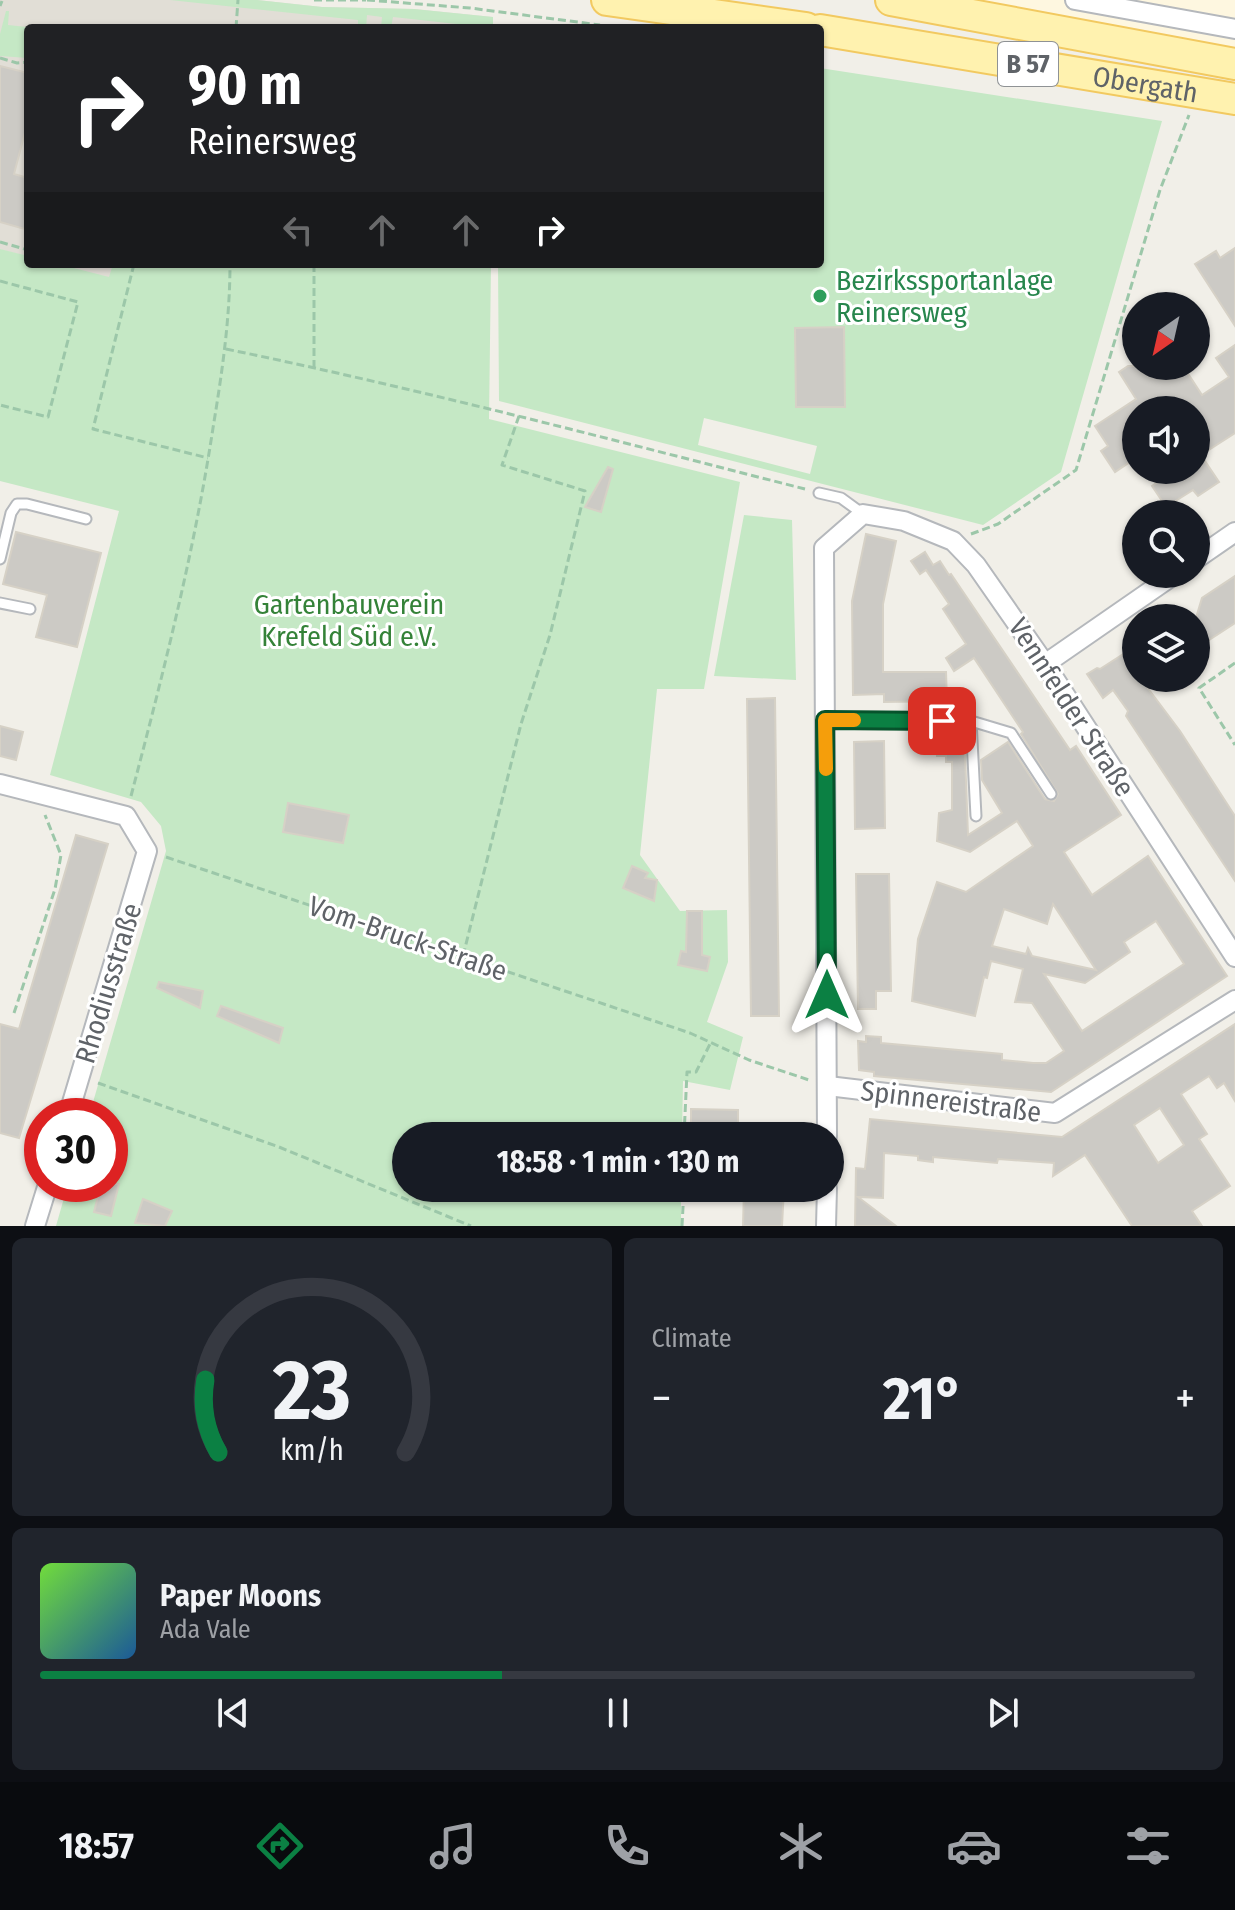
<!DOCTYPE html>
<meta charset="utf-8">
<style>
:root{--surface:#171b24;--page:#20242c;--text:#f1f3f6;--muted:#9ea1a6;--line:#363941;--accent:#0b8043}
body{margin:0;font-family:"Fira Sans Condensed",sans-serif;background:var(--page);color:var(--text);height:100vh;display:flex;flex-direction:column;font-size:30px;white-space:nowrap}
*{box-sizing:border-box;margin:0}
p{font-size:26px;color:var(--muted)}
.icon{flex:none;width:44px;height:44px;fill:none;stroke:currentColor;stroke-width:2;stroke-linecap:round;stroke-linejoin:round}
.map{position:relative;height:1226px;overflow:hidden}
.sheet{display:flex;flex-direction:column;gap:12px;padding:12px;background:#0d0f14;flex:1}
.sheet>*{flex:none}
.banner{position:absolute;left:24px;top:24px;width:800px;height:244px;border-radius:8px;box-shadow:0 2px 6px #0004;background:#202124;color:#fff;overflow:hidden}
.needle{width:52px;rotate:214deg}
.controls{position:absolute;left:1122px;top:292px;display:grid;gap:16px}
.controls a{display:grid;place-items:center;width:88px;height:88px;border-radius:50%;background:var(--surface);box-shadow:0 2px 6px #0004;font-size:40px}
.speed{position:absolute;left:24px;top:1098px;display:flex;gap:16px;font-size:40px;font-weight:700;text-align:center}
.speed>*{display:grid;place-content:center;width:104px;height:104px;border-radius:50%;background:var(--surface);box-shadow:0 2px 6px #0004;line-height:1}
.speed .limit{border:12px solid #d22;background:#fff;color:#111}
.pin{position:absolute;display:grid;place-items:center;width:68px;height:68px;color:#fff;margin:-34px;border-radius:16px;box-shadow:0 4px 12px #0006}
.me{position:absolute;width:88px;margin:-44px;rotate:0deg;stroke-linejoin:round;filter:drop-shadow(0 0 6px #0008)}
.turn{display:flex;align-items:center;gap:28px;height:168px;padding:0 32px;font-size:36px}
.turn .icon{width:104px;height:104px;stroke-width:2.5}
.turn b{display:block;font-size:56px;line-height:68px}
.lanes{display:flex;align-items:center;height:76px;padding:0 32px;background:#0003;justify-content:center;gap:40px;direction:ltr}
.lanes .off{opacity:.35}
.big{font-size:60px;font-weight:700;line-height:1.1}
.sheet .card{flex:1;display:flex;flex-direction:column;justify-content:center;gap:12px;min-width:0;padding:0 28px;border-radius:12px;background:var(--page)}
.sheet .dial{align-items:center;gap:0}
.dial svg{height:208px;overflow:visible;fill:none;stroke:var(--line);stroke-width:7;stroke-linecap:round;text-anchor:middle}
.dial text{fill:var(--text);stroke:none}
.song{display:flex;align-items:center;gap:24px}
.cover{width:96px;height:96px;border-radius:12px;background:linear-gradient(135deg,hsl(100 70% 55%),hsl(210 70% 35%))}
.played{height:8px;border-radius:4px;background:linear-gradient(90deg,var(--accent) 40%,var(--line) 40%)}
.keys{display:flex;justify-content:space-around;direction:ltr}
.heat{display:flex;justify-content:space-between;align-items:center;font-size:44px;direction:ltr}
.sheet .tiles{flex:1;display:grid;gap:12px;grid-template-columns:1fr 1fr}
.card:last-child{grid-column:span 2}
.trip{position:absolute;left:392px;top:1122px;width:452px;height:80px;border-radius:40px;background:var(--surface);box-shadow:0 2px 6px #0004;font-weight:700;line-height:80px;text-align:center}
.tabs{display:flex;height:128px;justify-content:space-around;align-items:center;background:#090b0e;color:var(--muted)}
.tabs .icon{width:56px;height:56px}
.tabs .on{color:var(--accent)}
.tabs b{font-size:36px;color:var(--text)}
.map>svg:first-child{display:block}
.commercial{fill:#fef7e0}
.education{fill:#e1ded6}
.green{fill:#c5e8c5;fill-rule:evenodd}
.building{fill:#cccac5;stroke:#d6d1c6;stroke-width:2;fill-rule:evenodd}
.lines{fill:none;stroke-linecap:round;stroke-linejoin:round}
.lane-casing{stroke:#b5b8bc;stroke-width:13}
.street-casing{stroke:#b5b8bc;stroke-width:22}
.primary-casing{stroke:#f2c960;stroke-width:34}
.path{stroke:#9cc7a9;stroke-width:3;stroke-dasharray:8 4;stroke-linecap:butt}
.lane{stroke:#fff;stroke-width:9}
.street{stroke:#fff;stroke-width:18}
.primary{stroke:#fff2af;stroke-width:30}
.route-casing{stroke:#07532c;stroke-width:20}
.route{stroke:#0b8043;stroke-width:14}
.slow{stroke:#f59e0b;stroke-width:14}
.leisure-dot{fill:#2e9e5b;stroke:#fff;stroke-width:3}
.labels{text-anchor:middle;stroke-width:6;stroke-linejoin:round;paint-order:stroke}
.shield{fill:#fff;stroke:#8f9295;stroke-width:2}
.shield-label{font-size:26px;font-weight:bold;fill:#5f6368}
.street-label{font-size:28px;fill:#5f6368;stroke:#fff}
.leisure-label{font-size:28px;fill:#27864d;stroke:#fff;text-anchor:start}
.park-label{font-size:28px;fill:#348238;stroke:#fff}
</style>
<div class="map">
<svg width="1235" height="1226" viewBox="0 0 1235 1226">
<rect width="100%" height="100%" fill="#f1efe8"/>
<polygon class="commercial" points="978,0 1235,0 1235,57 1184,48"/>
<polygon class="education" points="0,0 257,0 322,7 414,9 493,17 493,28 28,28 28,264 129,264 0,481"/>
<g class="green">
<polygon points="170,0 257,0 322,7 414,9 493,17 493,28 393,17 391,28 381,28 382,17 367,15 366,28 358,28 358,20"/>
<polygon points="6,11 9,11 8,25 36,28 28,28 28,58 0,56 0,34"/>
<path d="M820,68l342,53 -101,351 -78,53 -484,-124 -1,-137h322zM795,328h48l2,79h-49zM704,418l113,28 -7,28 -112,-29z"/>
<polygon points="0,249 28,256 28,264 58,264 109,277 113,264 491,264 489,419 740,482 704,689 657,689 640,855 680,911 727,910 728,962 707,1022 743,1037 730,1090 683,1081 682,1136 406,1136 406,1188 681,1188 681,1226 56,1226 68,1184 110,1184 110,1116 89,1116 166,851 161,826 141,802 50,775 119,511 0,481"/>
<polygon points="744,515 792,520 796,680 714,676"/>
</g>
<g class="building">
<polygon points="0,66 28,73 28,121 14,174 28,178 28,230 0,222"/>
<polygon points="1235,248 1235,326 1195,264 1216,251 1220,258"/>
<polygon points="844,327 845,407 796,407 795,328"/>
<polygon points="1235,345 1235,433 1201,455 1219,482 1198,496 1193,490 1166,507 1152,486 1159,481 1152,470 1196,470 1196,410 1182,410 1177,402 1165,410 1136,410 1136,458 1115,472 1101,451 1108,446 1095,426 1136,399 1119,372 1128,366 1183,366 1202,395 1229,377 1216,358"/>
<polygon points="608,467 613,469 601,512 585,507"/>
<polygon points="16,532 101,553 77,647 36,637 47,595 3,584"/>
<polygon points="866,534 896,541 883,604 883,672 946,672 947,701 884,702 884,694 853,695 852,601"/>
<path d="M925,552l8,13 7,-4 9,14 2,-1 119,176 6,-4 45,69 -57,37 28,43 56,-39 79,120 -176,116 -177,-16v-4l-15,-2 -1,-29 8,1v-6l15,1v6l121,11v6l31,3h13l18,-12 -32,-48 -17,-1 8,-33 -32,-8 -4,17 -3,-1 -9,39 -63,-15 6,-62 19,-57 29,10 67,-46 -16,-25 -47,31 -33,-11 2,-28 13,-3v-48h-6v-6h-9l-1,-28h28l4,107 34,-22 -20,-33 -1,-20 27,-18 37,57 9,2 4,-7 -37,-60 2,-2 -49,-74 -20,13 -8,-13 20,-14 -23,-35 6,-5 -23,-34 -6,4 -9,-13zM1053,904l43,66 -64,-14 -4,-8 -2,6 -34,-8 12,-37 43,15zM1156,921l28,43 -102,67 -38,-57 41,9 45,-31 -6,-10z"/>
<polygon points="1235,576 1235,623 1203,644 1202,641 1196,645 1196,618 1202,598"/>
<polygon points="1136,649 1136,678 1148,678 1147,687 1180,731 1235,816 1235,881 1126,716 1128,711 1113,690 1103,698 1087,674 1097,668 1100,669 1128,651 1130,653"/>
<polygon points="775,698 779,1016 751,1016 747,699"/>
<polygon points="0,726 23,732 16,760 0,756"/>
<polygon points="884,741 885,828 855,829 854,742"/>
<polygon points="288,803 349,815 343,843 283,832"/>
<polygon points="76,835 108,844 19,1138 0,1133 0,1024 19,1029"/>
<polygon points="632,866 648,873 645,878 657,880 654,901 623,888"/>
<polygon points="856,874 889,874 891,991 876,991 876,1009 858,1009"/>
<polygon points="687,911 702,911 702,955 710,957 707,971 678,965 681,951 686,952"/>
<polygon points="159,982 203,991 200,1008 157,988"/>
<polygon points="221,1006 283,1028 279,1043 217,1016"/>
<path d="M1235,1024v77l-11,-18 -7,5 -8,-12 -28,18 26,40 -8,5 31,47 -38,25 10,15h-70l-47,-71 -32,21 1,-13 -56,-4 -1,4 -64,-6v5l-15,-2v-4l-34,-3 -1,45 -25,-1 38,29h-41l1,-58 9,1 5,-50 192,18zM1160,1108l24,37 -26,18 -24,-38z"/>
<polygon points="691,1109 738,1110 738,1125 691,1124"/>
<polygon points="101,1184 119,1184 111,1216 94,1212"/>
<polygon points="744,1188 784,1188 782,1226 743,1226"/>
<polygon points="143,1199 172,1211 165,1226 135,1223"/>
</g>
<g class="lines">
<g class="lane-casing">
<g id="lane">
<polyline points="819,493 841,498 863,514"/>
<polyline points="0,559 11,513 17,504 27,504 86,519"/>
<polyline points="0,603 30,609"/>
<polyline points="825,720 971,721 1011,733 1051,794"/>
<polyline points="971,721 976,816"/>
</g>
</g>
<g class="street-casing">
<g id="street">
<polyline points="1075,0 1235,29"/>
<polyline points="1196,559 1235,532"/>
<polyline points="1045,664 1175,574"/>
<polyline points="0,784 126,816 147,851 68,1116"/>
<polyline points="828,1086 1055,1113 1235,1000"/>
<polyline points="827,1136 824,548 863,514 904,521 953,541 976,565 1045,664 1235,957"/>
<polyline points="35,1226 48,1184"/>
<polyline points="826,1226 827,1188"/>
</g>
</g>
<g class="primary-casing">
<g id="primary">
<polyline points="607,0 806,28"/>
<polyline points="891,0 1235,64"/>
<path id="s1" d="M820,30l415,69"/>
</g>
</g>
<g class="path">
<polyline points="314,0 366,0"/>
<polyline points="367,0 470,8 600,25"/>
<polyline points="0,6 2,1"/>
<polyline points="236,28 238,0"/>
<polyline points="0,58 17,63 28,62"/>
<polyline points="0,242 28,250"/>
<polyline points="81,264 86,265"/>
<polyline points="134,264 93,429 208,458"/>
<polyline points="314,264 314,367"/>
<polyline points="0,281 78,302 48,417 0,405"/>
<path d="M226,349c194,40 387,91 579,140"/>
<polyline points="971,534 998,524 1076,470 1160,190 1189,115"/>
<polyline points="1235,663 1199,688 1235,745"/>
<path d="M131,796c32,-122 63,-243 82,-368 9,-55 17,-109 17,-164"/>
<polyline points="166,857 690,1033 749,1060 809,1080"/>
<polyline points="463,956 521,724 550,635 585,491 502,465 519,416"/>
<polyline points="14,1013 55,889 61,855 45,815"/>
<polyline points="98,1083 279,1147 471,1226"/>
<polyline points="684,1136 687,1072 696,1072 711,1042"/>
<polyline points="682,1226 684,1188"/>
</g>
<use href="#lane" class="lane"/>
<use href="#street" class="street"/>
<use href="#primary" class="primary"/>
</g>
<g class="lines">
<g class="route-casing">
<polyline id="route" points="827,995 825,720 942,721"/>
</g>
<use href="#route" class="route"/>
<polyline class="slow" points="826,769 825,720 854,720"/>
</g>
<circle class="leisure-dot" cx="820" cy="296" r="8"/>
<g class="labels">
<rect class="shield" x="998" y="42" width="60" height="44" rx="6"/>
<g class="shield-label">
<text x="1028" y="73">B 57</text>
</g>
<g class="street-label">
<text dy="10" stroke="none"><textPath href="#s1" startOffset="330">Obergath</textPath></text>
<text transform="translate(1072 707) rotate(57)" y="10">Vennfelder Straße</text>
<text transform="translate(408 938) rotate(19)" y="10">Vom-Bruck-Straße</text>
<text transform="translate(108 983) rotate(-73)" y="10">Rhodiusstraße</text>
<text transform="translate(951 1101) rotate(7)" y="10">Spinnereistraße</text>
</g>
<g class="leisure-label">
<text x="836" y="290">Bezirkssportanlage<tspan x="836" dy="32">Reinersweg</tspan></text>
</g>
<g class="park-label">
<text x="349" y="614">Gartenbauverein<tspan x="349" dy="32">Krefeld Süd e.V.</tspan></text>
</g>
</g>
</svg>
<div class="controls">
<a><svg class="needle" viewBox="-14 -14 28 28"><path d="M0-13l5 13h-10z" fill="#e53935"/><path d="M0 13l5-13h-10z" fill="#9ea1a6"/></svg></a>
<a><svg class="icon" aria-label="sound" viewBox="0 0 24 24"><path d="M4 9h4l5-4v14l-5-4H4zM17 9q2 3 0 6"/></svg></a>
<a><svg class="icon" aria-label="search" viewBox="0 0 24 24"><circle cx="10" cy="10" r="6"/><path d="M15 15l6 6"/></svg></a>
<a><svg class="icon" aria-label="layers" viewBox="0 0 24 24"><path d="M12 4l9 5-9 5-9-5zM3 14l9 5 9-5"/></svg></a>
</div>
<div class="speed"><div class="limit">30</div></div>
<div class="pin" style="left:942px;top:721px;background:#d93025"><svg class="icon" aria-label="arrive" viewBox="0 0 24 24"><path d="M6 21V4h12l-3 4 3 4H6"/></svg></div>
<svg class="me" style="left:827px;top:995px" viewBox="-20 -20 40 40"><path d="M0-17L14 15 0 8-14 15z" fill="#0b8043" stroke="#fff" stroke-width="4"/></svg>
<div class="trip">18:58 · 1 min · 130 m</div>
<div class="banner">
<div class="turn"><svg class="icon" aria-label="right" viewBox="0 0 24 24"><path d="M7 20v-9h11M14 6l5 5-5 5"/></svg><div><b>90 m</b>Reinersweg</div></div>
<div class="lanes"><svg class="icon off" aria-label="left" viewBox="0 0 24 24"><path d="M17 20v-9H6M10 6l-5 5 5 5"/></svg><svg class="icon off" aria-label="ahead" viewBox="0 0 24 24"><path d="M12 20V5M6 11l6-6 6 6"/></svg><svg class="icon off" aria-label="ahead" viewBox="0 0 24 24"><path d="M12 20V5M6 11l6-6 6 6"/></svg><svg class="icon" aria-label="right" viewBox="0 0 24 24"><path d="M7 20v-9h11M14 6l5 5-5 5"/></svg></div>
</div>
</div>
<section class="sheet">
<div class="tiles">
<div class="card dial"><svg viewBox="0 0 100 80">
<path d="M14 69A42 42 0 1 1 86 69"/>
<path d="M14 69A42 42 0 0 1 9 41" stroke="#0b8043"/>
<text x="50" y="56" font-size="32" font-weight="700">23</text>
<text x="50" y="72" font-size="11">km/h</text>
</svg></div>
<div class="card"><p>Climate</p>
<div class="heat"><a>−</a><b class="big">21°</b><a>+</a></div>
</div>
<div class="card">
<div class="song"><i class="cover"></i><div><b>Paper Moons</b><p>Ada Vale</p></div></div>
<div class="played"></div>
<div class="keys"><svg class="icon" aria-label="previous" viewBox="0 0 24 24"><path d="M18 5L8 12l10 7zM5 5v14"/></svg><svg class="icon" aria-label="pause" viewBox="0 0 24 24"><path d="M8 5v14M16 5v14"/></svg><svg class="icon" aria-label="next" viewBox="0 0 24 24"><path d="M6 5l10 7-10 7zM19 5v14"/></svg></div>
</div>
</div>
</section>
<nav class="tabs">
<b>18:57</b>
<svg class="icon on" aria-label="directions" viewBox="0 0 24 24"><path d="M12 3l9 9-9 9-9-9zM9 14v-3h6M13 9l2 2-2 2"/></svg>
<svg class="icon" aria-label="music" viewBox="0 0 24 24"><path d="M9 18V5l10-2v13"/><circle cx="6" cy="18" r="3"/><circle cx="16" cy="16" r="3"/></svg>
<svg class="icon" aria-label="phone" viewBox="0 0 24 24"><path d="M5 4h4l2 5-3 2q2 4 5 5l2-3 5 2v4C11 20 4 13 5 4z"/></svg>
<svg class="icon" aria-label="climate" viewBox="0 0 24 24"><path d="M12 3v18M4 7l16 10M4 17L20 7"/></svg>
<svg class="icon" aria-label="car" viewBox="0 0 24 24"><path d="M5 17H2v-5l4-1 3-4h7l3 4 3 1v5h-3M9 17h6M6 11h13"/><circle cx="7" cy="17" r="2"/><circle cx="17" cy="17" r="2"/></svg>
<svg class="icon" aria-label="filters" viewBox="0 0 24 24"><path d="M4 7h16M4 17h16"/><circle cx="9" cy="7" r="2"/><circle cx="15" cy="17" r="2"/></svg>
</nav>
